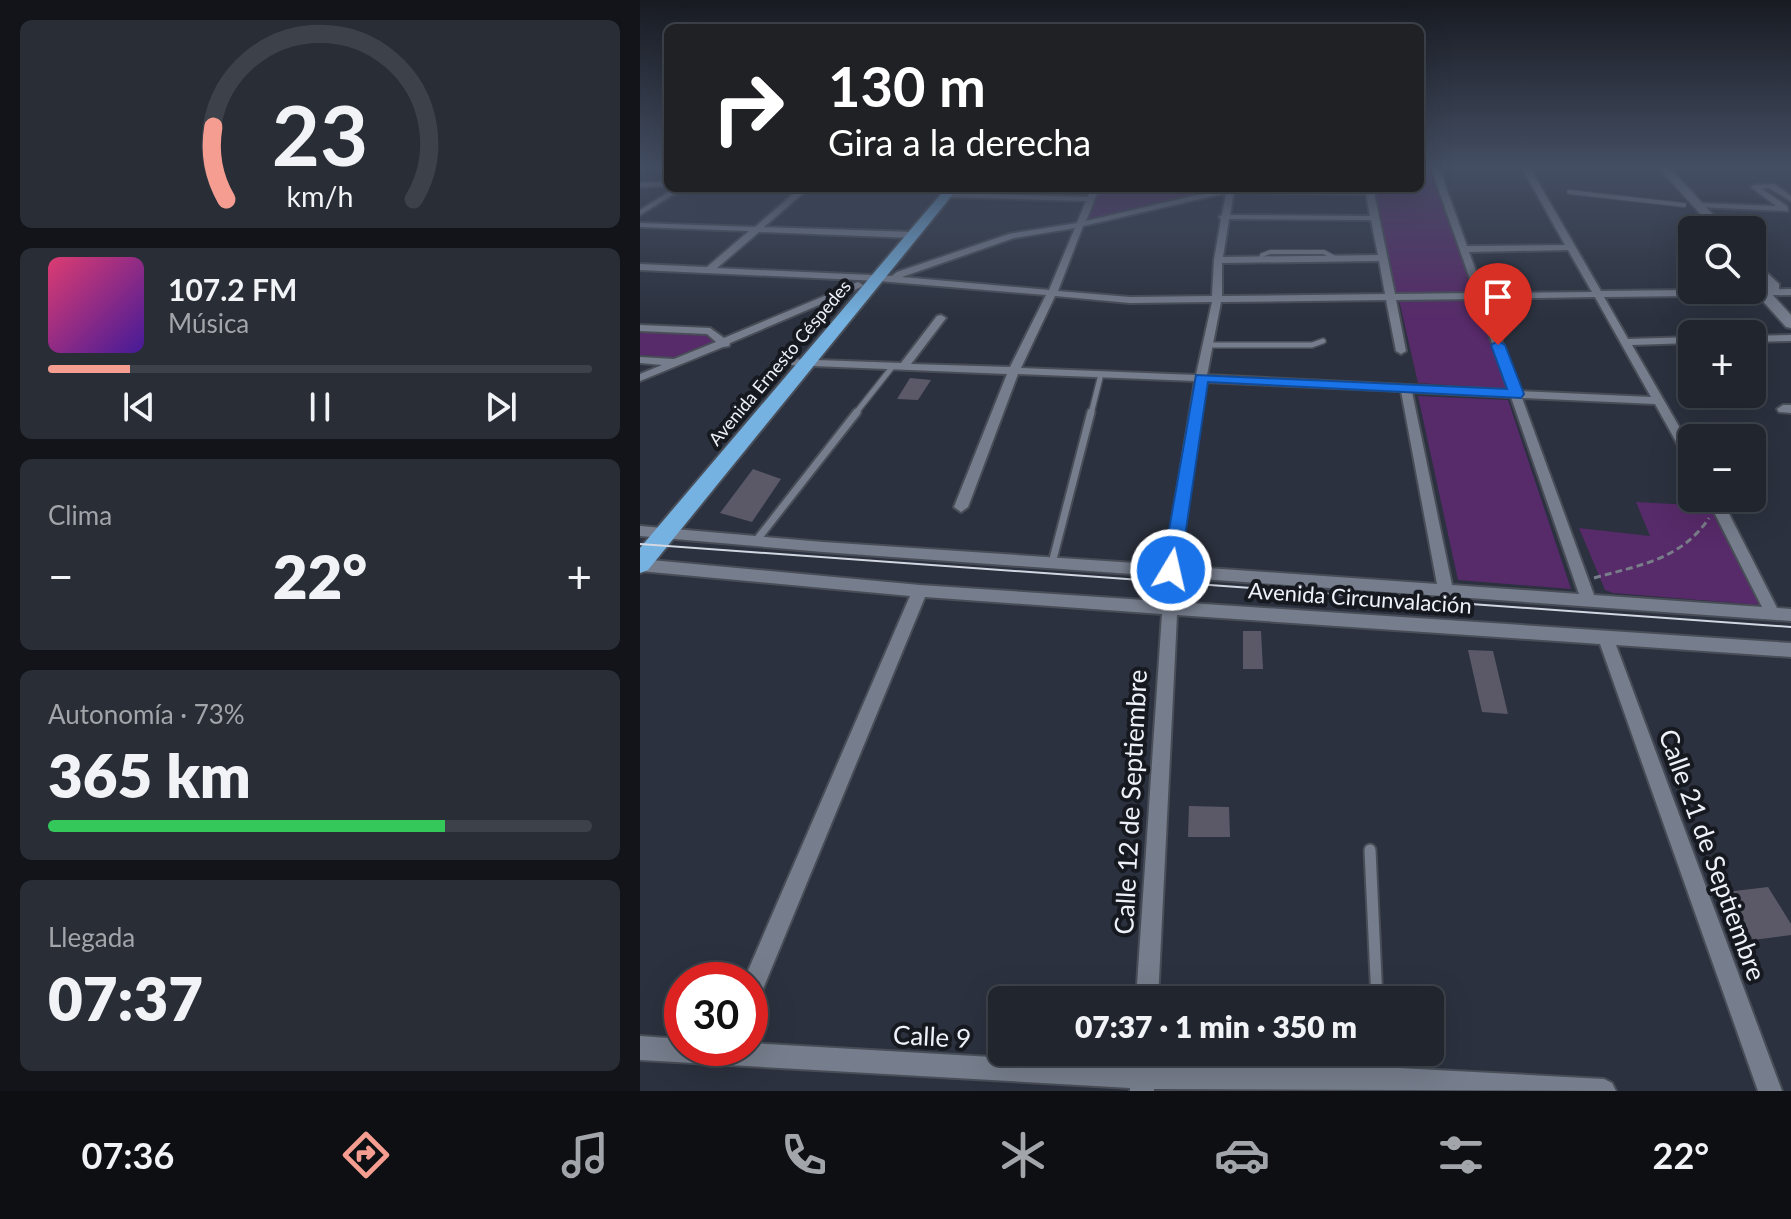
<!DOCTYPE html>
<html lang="es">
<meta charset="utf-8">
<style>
:root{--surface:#20252e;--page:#282d36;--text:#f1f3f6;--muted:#a2a5aa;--line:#3d424a;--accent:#f59d90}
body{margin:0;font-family:Lato,sans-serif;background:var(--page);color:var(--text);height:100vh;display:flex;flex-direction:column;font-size:30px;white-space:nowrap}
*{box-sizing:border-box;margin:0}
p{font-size:26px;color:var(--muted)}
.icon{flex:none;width:44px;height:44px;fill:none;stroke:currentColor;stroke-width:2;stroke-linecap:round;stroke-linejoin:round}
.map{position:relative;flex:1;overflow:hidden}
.details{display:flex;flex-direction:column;gap:20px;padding:20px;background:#121419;width:640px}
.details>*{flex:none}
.banner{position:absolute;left:24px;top:24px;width:760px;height:168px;border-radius:12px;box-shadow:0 8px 32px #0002,0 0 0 2px var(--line);background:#202124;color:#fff;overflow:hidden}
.buttons{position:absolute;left:1038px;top:216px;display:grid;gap:16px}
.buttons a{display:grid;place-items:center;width:88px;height:88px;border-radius:12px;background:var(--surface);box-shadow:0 8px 32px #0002,0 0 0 2px var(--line);font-size:40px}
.speed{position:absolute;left:24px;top:962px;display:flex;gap:16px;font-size:40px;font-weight:700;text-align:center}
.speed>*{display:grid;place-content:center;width:104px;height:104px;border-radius:50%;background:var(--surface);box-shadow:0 8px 32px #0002,0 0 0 2px var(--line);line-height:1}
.speed .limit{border:12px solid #d22;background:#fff;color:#111}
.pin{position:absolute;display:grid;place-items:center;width:68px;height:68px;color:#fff;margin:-82px -34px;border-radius:50% 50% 50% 0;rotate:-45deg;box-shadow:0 0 8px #0007}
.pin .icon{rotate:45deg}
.me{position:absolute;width:88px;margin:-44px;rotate:9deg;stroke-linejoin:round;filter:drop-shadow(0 0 6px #0008)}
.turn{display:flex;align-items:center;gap:28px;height:168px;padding:0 32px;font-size:36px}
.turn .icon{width:104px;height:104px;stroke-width:2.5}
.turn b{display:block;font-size:56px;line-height:68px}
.big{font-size:60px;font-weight:800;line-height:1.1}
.details .tile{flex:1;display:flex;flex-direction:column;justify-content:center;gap:12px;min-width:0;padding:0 28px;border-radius:12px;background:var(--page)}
.details .dial{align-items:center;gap:0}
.dial svg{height:208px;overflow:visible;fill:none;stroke:var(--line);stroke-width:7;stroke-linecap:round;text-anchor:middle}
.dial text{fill:var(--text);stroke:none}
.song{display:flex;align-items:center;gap:24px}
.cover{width:96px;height:96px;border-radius:12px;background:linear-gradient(135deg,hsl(340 70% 55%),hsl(260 70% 35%))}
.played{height:8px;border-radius:4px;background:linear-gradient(90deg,var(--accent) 15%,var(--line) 15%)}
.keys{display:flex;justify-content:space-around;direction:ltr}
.heat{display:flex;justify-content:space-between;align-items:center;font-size:44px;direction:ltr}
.charge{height:12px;border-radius:6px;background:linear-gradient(90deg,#34c759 73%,var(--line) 0)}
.trip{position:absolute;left:348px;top:986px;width:456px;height:80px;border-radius:12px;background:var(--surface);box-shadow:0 8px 32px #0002,0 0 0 2px var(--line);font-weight:800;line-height:80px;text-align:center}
.dock{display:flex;height:128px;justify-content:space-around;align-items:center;background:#0d0f12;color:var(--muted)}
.dock .icon{width:56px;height:56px}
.dock .on{color:var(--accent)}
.dock b{font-size:36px;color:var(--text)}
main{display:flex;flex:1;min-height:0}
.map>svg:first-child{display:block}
.green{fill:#572a69}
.building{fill:#5b5968}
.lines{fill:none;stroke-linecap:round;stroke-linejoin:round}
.service-far3-casing{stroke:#484d57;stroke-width:6}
.service-far2-casing{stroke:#484d57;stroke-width:8}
.service-far1-casing{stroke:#484d57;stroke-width:11}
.service-casing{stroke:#484d57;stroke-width:15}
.minor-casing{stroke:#484d57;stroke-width:4}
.secondary-casing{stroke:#484d57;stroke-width:4}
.trunk-casing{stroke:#484d57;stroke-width:4}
.path{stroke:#787d89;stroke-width:3;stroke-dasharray:7 4;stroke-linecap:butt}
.service-far3{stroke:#767d8c;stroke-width:4}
.service-far2{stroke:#767d8c;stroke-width:5}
.service-far1{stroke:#767d8c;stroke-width:7}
.service{stroke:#767d8c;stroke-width:11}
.minor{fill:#767d8c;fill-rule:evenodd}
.secondary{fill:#767d8c;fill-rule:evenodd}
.trunk{fill:#75b2e1;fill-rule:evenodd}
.tram{stroke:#d3d7e1;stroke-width:2}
.route{fill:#1a73e8;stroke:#114b97;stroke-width:2}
.labels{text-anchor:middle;stroke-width:8;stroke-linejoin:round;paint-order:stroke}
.far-street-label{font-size:18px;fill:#edf1fa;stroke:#16191f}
.street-label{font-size:22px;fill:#edf1fa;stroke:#16191f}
.near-street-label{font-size:26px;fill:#edf1fa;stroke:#16191f}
</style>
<main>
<section class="details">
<div class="tile dial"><svg viewBox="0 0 100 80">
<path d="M14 69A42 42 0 1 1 86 69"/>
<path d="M14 69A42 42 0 0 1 9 41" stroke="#f59d90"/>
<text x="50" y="56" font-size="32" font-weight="700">23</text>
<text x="50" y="72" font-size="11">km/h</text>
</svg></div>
<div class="tile">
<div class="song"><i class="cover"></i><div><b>107.2 FM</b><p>Música</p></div></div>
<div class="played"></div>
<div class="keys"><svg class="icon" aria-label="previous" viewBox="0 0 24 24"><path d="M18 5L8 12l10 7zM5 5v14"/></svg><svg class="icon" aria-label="pause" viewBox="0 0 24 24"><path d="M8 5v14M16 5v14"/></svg><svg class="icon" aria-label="next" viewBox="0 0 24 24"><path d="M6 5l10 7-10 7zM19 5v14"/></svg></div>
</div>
<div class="tile"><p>Clima</p>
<div class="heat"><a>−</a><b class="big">22°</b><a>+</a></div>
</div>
<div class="tile"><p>Autonomía · 73%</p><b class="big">365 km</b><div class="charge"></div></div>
<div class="tile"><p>Llegada</p><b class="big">07:37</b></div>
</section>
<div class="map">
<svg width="1151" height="1091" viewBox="0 0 1151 1091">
<rect width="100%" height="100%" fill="#2b313e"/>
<g class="green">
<polygon points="780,168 789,168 834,293 756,292 733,188 780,188"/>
<polygon points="460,188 581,188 445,221"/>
<polygon points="833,299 868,389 778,383 759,300"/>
<polygon points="0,330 65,334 79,343 38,358 0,355"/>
<polygon points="778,396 868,400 931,589 818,580"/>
<polygon points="996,502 1070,506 1121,605 973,593 965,590 939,528 1010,536"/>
</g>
<g class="building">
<polygon points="270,378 291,380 278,400 257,399"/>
<polygon points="113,469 141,479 112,522 80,513"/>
<polygon points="603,631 621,631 623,669 603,669"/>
<polygon points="828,650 853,651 868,714 842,712"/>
<polygon points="549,806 589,807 590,837 548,837"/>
<polygon points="1128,887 1151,924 1151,935 1113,940 1086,892"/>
</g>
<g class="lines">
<g class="service-far3-casing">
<g id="service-far3">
<polyline points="929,192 1044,205"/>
<polyline points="621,260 622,255 630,252 684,252 697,259"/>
</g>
</g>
<g class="service-far2-casing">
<g id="service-far2">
<polyline points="566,345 672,345 683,341"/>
<polyline points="215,414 253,366"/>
<polyline points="451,414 461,374"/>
</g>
</g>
<g class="service-far1-casing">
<g id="service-far1">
<polyline points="116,541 217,412"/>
<polyline points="412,563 451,412"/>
</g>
</g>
<g class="service-casing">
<g id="service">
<polyline points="730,850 737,1000"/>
<polyline points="739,1052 740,1077"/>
</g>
</g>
<g class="minor-casing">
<g id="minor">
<path d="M791,168h8l28,78 98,-1 -43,-77h8l71,123 190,-2v6l-187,2 24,42 64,-2v6l-60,2 60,104v15l-4,-1 -33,-59 -133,-6 72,197 168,12 -55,-109h14l56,110 14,1v12l-968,-69 -183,-16v-10l183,16 342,23 30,-184 -177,-7 -50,133 -7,5 -7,-5 53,-133 -218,-9 -5,-3 5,-3 112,4 36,-47 4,-1 5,3 -35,46 99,3 36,-72 -167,-14 -239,-11v-6l67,3 42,-36 -109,-4v-4l115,4 45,-39h9l-45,39 150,5 4,3 -4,3 -155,-6 -42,36 175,8 5,-4 112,-38 68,-11 9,-22 -143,-4 -1,-2 4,-2 142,4 3,-9h8l-13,33 141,-33h146l22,106 80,-1zM594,192l132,2 4,22 -140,-1zM586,193l-4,22 -3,2 2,2 -7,41 -2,36 -82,1 -72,-6 25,-65zM589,219l142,1 7,35 -155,2zM435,228l-26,62 -147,-13 112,-39zM928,250l24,42 -108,1 -15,-41zM739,261l6,33 -163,2v-33zM415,296l75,7 82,-1 -16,73 -175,-7zM955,297l56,100 -131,-6 -34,-92zM837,299l31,91 -301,-15 14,-73 165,-2 10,51 5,3 5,-3 -10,-51zM566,382l195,9 36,193 -258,-18zM772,392l99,5 68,197 -127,-9z"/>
<polygon points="28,182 28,186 0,187 0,183"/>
<polygon points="1134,184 1151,196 1151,201 1129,188 1122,189 1147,206 1148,211 1058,207 1054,205 1058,203 1136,206 1111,187 1115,185"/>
<polygon points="35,188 44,188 0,215 0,210"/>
<polygon points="218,282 223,285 221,287 90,343 89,346 83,347 0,381 0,374 22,365 0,363 0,357 34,359 76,342 67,334 0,331 0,325 70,328 84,338"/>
<polygon points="1151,335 1151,341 1112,342 1112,336"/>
<polygon points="1143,405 1151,405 1151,413 1139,412 1137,409"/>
<polygon points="0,559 280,585 1151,643 1151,657 976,645 1142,1091 1118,1091 960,644 537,615 518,1000 496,1000 522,614 285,597 118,1001 110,1004 110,980 104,980 270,596 0,571"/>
<polygon points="0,1036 42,1039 42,1048 110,1048 110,1043 492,1065 492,1052 516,1052 515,1065 740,1067 964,1079 972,1083 976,1091 514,1089 514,1091 490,1091 490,1088 0,1060"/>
</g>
</g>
<g class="secondary-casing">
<g id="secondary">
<polygon points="1019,168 1030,168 1087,230 1075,230"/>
<polygon points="1112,259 1139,284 1139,290 1129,290 1112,271"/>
<polygon points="1112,277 1117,278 1151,315 1151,328 1146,327 1112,289"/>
</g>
</g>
<g class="trunk-casing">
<polygon id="trunk" points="306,188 318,188 8,570 0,573 0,548"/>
</g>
<path class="path" d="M954,578c45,-13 87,-18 115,-60"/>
<use href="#service-far3" class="service-far3"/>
<use href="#service-far2" class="service-far2"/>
<use href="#service-far1" class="service-far1"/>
<use href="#service" class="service"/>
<use href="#minor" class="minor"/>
<use href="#secondary" class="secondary"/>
<use href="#trunk" class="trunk"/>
<polyline class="tram" points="0,544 1151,627"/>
</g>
<linearGradient id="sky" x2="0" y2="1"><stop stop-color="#181b22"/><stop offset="0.52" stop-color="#444e63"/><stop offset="1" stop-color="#444e63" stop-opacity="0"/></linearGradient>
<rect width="1151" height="321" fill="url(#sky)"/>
<polygon class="route" points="858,341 865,345 884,394 881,398 568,382 540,570 538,576 524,576 522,570 556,375 867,389 851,345"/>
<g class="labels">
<g class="far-street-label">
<text transform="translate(140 363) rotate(-50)" y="6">Avenida Ernesto Céspedes</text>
</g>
<g class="street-label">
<text transform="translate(720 598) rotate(4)" y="8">Avenida Circunvalación</text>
</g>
<g class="near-street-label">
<text transform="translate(491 802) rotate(-87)" y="9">Calle 12 de Septiembre</text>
<text transform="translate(1072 855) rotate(70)" y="9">Calle 21 de Septiembre</text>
<text transform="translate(292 1037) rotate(3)" y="9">Calle 9</text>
</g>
</g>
</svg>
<div class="buttons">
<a><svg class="icon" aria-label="search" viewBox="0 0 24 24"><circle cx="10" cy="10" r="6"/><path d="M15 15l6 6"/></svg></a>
<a>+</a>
<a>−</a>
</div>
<div class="speed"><div class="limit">30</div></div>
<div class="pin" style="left:858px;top:345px;background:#d93025"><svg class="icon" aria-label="arrive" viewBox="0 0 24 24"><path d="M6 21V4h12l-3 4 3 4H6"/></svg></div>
<svg class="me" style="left:531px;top:570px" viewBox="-20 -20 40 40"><circle r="17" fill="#1a73e8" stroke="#fff" stroke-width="3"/><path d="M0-11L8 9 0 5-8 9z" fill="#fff"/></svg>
<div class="trip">07:37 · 1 min · 350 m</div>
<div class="banner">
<div class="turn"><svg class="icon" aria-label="right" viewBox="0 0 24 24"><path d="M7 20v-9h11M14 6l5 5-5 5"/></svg><div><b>130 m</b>Gira a la derecha</div></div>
</div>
</div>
</main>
<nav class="dock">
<b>07:36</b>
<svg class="icon on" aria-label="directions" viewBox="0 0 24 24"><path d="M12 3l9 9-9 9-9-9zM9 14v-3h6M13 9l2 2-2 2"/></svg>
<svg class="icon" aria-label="music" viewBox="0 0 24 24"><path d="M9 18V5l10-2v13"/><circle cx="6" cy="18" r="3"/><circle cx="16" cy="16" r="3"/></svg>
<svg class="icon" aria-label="phone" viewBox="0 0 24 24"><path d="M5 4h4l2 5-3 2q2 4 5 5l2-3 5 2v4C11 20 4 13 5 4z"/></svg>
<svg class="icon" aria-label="climate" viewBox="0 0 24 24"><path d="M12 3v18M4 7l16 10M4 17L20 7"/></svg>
<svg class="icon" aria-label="car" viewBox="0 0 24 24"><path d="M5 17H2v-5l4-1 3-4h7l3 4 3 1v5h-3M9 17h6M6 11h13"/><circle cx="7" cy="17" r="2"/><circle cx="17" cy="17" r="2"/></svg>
<svg class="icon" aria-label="filters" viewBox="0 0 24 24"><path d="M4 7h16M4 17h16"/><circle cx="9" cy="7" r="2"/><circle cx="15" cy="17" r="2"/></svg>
<b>22°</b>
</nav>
